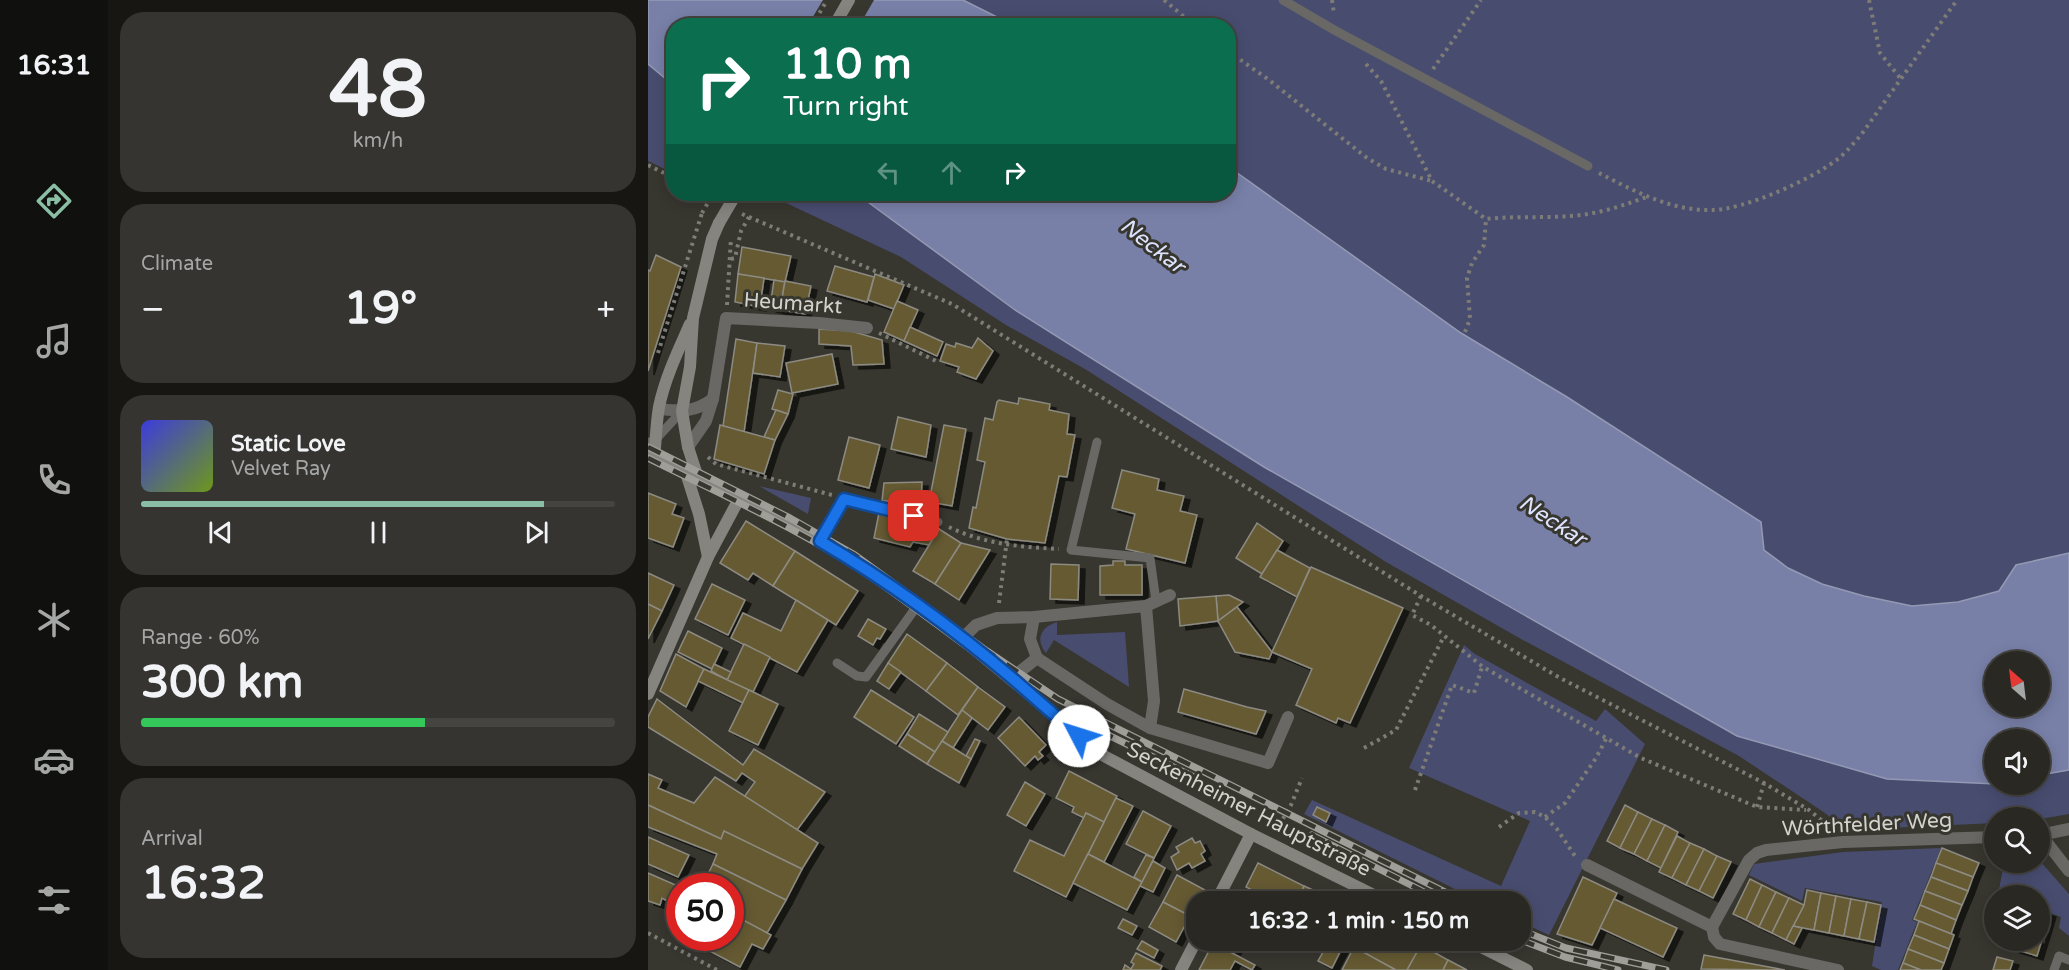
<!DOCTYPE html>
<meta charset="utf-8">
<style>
:root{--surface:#292823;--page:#353430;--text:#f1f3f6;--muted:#a5a6a6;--line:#454441;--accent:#8abfa5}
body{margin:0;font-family:"Varela Round",sans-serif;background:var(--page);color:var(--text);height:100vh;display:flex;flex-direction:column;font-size:22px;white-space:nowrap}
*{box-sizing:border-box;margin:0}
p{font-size:20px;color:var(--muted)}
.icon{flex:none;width:33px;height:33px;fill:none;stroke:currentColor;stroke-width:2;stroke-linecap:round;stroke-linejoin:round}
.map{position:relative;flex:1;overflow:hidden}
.side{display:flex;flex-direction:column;gap:12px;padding:12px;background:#171613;width:540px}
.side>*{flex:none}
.top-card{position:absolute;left:18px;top:18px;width:570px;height:183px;border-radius:24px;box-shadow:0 3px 15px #0003,0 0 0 2px var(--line);background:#0b6e4f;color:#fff;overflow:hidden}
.needle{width:39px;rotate:332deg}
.fabs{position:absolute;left:1336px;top:651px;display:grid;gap:12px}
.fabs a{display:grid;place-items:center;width:66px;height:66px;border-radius:50%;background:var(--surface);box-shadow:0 3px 15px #0003,0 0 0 2px var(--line);font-size:30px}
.speed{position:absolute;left:18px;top:873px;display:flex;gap:12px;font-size:30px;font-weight:700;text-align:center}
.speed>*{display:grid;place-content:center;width:78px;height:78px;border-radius:50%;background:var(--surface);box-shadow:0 3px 15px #0003,0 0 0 2px var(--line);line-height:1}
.speed .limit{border:9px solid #d22;background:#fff;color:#111}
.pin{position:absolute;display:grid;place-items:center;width:51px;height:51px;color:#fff;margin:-26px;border-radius:12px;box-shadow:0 3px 9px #0006}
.me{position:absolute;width:66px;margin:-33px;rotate:310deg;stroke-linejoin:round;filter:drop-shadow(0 0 4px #0008)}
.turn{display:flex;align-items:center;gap:21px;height:126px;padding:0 18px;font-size:27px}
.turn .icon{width:78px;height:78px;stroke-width:2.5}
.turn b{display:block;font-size:42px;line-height:51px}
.lanes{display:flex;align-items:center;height:57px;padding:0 18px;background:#0003;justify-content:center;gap:30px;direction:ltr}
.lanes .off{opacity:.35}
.big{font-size:45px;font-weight:800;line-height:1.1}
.side .card{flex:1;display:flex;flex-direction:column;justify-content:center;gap:9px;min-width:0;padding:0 21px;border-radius:24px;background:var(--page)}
.side .dial{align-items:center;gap:0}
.dial b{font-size:78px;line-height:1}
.song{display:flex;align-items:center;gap:18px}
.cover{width:72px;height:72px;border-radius:9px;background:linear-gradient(135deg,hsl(240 70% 55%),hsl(80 70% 35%))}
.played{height:6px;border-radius:3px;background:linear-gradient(90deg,var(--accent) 85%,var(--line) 85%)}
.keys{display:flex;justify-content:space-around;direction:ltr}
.heat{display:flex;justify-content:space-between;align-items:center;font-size:33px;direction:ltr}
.charge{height:9px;border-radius:4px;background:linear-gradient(90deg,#34c759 60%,var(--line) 0)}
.trip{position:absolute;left:538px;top:891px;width:345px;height:60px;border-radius:24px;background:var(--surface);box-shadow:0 3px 15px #0003,0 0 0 2px var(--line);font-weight:800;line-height:60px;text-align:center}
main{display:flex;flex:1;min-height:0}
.dock{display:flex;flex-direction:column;width:108px;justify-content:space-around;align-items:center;background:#10100e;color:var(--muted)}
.dock .icon{width:42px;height:42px}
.dock .active{color:var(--accent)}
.dock b{font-size:27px;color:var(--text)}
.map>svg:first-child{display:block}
.green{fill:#484d70}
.water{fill:#7980a8;stroke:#9499b3;stroke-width:1.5;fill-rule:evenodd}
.pier{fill:#37362f}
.building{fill:#655a31;stroke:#8c8a82;stroke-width:1.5;filter:url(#shadow)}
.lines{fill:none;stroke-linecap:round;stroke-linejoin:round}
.path{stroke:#7d7c76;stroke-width:4;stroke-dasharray:3 4.5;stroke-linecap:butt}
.lane{stroke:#696865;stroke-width:9}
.street{stroke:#696865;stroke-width:12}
.secondary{stroke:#85847f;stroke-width:12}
.rail-casing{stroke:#9f9e98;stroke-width:7}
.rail{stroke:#37362f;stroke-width:4.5;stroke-dasharray:14;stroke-linecap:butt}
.path-bridge{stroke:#7d7c76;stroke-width:4;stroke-dasharray:3 4.5;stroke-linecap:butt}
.secondary-bridge{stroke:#85847f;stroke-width:12}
.route-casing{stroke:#114b97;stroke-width:15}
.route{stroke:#1a73e8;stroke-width:10}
.labels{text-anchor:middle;stroke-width:6;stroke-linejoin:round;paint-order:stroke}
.street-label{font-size:21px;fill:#d3d2cd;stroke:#37362f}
.water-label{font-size:22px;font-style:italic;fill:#dde3fd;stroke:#37362f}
</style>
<main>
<nav class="dock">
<b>16:31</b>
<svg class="icon active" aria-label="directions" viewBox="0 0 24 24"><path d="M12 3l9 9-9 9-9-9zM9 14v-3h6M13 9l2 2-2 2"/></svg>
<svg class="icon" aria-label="music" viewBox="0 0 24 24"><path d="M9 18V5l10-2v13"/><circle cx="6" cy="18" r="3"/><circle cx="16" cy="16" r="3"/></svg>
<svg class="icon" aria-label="phone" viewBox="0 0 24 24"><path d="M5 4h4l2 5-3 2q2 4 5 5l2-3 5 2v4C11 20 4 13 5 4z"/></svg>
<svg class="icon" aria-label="climate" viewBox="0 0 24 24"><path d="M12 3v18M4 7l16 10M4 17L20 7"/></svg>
<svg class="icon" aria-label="car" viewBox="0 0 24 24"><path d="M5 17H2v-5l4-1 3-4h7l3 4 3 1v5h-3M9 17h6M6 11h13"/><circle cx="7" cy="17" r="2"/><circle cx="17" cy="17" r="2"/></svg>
<svg class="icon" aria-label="filters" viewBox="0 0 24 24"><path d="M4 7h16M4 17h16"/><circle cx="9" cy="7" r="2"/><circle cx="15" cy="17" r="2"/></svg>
</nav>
<section class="side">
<div class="card dial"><b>48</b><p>km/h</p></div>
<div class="card"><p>Climate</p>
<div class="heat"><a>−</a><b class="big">19°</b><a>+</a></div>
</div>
<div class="card">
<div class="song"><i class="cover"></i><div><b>Static Love</b><p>Velvet Ray</p></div></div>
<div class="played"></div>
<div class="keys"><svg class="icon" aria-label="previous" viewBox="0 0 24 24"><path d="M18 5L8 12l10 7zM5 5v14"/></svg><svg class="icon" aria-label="pause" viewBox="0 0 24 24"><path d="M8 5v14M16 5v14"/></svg><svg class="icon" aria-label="next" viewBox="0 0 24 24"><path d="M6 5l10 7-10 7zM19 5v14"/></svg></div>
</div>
<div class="card"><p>Range · 60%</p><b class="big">300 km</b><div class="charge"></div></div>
<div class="card"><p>Arrival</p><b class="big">16:32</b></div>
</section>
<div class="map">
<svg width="1421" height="970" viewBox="0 0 1421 970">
<defs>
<filter id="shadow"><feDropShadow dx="6" dy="4" stdDeviation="0" flood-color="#0009"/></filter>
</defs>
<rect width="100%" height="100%" fill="#37362f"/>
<g class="green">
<polygon points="315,0 1421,0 1421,814 1392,819 1392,818 1347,818 1347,823 1198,830 1177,813 1091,756 873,639 738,562 437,369 358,325 253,257 119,194 209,194 367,310 616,466 1239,779 1342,784 1392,784 1392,775 1404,773 1392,706 1392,662 1347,662 1253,667 875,370 813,333 581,167 580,26 365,25"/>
<polygon points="0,64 25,85 25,173 0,161"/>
<polygon points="111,486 163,498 160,514"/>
<path d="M409,622v13l68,-3 4,55 -75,-47 -8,13c-11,-14 -5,-26 11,-31z"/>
<polygon points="816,645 827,654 948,721 957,709 997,744 901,935 873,922 873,902 831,901 656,814 664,800 853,886 882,821 761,768"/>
<polygon points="1293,848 1264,920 1269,922 1250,970 1233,970 1224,966 1234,902 1157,888 1154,901 1101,875 1106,864 1195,852"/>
<polygon points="1392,861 1421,894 1421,936 1411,928 1413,917 1392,909 1392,896 1350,895 1356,863"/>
</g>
<g class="water">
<polygon points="0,0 315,0 365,25 26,26 25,85 0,64"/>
<path d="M581,167l232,166 106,64 194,125 3,28 24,18 34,16 42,12 48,10 46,-4 41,-11 17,-26 53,-12v217l-29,5v-35h-45v44l-108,-5 -150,-43 -473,-269 -249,-157 -158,-116h371zM1347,662h45v44h-45z"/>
</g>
<polygon class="pier" points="175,0 226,0 211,26 160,25"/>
<g class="building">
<polygon points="94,247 143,256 137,282 90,274"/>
<polygon points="8,255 33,267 0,371 0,270 2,271"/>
<polygon points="187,266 226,277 219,302 179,291"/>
<polygon points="90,274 116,278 112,307 87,302"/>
<polygon points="227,274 256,285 246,309 220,300"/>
<polygon points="126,280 137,282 132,310 122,308"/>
<polygon points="137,281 163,286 157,314 132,310"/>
<polygon points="249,301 270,310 256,341 236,332"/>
<polygon points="262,327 295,342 289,356 256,341"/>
<polygon points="171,329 203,331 234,340 236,364 205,365 203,346 171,344"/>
<polygon points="330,338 345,351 328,379 309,372 311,367 292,361 298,344 307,347 308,343 324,348"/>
<polygon points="88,339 109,343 96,432 75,426"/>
<polygon points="109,343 137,346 132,377 105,373"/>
<polygon points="184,354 190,384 144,393 138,363"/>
<polygon points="130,390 145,394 140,414 124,409"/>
<polygon points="371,398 402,404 401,410 421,414 419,434 427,435 419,477 411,476 397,543 359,539 321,528 325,507 328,508 337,462 329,460 337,418 345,420 349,402 351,400 370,404"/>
<polygon points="128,410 140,414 127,440 116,437"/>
<polygon points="250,417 283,425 278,457 243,449"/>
<polygon points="72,425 127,440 116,474 66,459"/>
<polygon points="296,425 318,429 304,506 281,502"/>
<polygon points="201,437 232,445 221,488 190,480"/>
<polygon points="474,470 511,479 509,490 536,496 532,511 549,515 537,563 478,549 487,514 464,508"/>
<polygon points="274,482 273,501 234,501 236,483"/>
<polygon points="0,493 28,504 24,514 36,518 25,547 0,538"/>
<polygon points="231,513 279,524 291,529 281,545 265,542 262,547 226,538"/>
<polygon points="98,521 147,551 125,586 105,573 100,580 72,563"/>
<polygon points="609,523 635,541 614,574 588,558"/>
<polygon points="291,529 313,543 287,584 265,571"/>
<polygon points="313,543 342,550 311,600 287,584"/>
<polygon points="629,550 662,568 649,597 612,577"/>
<polygon points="147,551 210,591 188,625 125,586"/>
<polygon points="465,561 477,561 477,565 494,565 494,595 452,595 452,566 465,565"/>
<polygon points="403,564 431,565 430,600 402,599"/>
<polygon points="663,567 755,608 702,723 690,718 688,723 648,705 664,669 624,652"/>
<polygon points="0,573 26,585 14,611 0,604"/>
<polygon points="64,584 97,600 80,635 47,619"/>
<polygon points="581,595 595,602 570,621 568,596"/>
<polygon points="568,596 570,621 532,626 530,599"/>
<polygon points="148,600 180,620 149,672 83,638 95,613 133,631"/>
<polygon points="0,604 14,611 0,639"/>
<polygon points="589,607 624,652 621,659 587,652 570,621"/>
<polygon points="220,619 238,629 232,639 229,638 225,645 210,636"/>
<polygon points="40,631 74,648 64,669 30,652"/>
<polygon points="259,634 299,663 278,691 240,663"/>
<polygon points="96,644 122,657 105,692 79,680"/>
<polygon points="28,654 56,669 38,707 12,691"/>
<polygon points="240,663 253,672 241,689 229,681"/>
<polygon points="299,663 330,687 310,715 278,691"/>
<polygon points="66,664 83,672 79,680 63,671"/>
<polygon points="56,669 101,690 95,703 50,681"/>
<polygon points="330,687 357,707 340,730 314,710"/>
<polygon points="536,689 599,707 618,711 608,734 530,712"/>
<polygon points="101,690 130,704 110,745 81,731"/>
<polygon points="223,690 266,717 248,744 206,717"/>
<polygon points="9,699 95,765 106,749 177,792 149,830 96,797 107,782 94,773 88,781 0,727 0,717"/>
<polygon points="314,710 324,718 305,748 294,741"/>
<polygon points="271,714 300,732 287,752 259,734"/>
<polygon points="371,717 398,745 391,752 395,756 390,760 387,756 377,766 350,738"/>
<polygon points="259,734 287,752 279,764 251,746"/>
<polygon points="327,739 332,741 323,759 318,756"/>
<polygon points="294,741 323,759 311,783 279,764"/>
<polygon points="421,771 469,796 456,822 438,813 436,818 424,812 426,807 408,798"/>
<polygon points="0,774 14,780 10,788 46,803 67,777 170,843 154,869 76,831 73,839 0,805"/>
<polygon points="377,782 397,794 378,826 359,815"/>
<polygon points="468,798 485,806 456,862 440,854"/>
<polygon points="0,805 73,839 76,831 154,869 138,900 65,864 69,854 0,827"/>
<polygon points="977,805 990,812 972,848 959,841"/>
<polygon points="669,807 682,813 678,822 665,815"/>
<polygon points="495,811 523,826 506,858 478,844"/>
<polygon points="990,812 1004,819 986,854 972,848"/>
<polygon points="438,813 456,822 418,897 366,871 382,840 416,856"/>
<polygon points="1004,819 1017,825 999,861 986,854"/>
<polygon points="1017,825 1030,832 1013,868 999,861"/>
<polygon points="1029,836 1042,843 1024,878 1011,872"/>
<polygon points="0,837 41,855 30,877 0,864"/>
<polygon points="544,838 547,843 552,841 557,851 553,854 557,861 544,868 541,863 529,870 523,857 531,852 528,847"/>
<polygon points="1042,843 1056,849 1038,885 1024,878"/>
<polygon points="1294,848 1331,863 1325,877 1288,863"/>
<polygon points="1056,849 1069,856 1051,891 1038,885"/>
<polygon points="440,854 494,882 479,910 425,883"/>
<polygon points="498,855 506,858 494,882 486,877"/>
<polygon points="1069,856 1083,862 1065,898 1051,891"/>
<polygon points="505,861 517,868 505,892 492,886"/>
<polygon points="610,863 656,886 649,902 627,902 598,887"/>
<polygon points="1288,863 1325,877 1320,891 1283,877"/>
<polygon points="65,864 138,900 119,933 82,913 82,886 54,886"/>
<polygon points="0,873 32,887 32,908 14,898 12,905 0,901"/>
<polygon points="529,875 557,890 542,916 515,902"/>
<polygon points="935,877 969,893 944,945 909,934"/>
<polygon points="1283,877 1320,891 1314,905 1277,891"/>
<polygon points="1102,879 1114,885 1098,920 1085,914"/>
<polygon points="1114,885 1128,892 1111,927 1098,920"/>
<polygon points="656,886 679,896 676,902 649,902"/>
<polygon points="1159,890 1173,893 1166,930 1145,926 1156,905"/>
<polygon points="1277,891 1314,905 1308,920 1272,905"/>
<polygon points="1128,892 1141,898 1124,933 1111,927"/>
<polygon points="1173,893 1188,896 1181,933 1166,930"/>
<polygon points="1188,896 1203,899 1196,936 1181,933"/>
<polygon points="1141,898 1156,905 1138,940 1124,933"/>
<polygon points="966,899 1029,928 1015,957 952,928"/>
<polygon points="1203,899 1219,902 1211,939 1196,936"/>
<polygon points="515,902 542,916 528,942 501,927"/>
<polygon points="1219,902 1233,905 1226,942 1211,939"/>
<polygon points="1272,905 1308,920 1303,934 1266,919"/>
<polygon points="1392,910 1402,913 1389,956 1353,945 1354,940 1392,940"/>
<polygon points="82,913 123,935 115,949 104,944 92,967 37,938 82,938"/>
<polygon points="475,919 489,926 484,935 470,928"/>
<polygon points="1271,921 1306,935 1301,949 1266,935"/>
<polygon points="1145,926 1154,928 1146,944 1138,940"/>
<polygon points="1266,935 1301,949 1296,963 1260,949"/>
<polygon points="567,940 592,940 585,954 565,943"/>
<polygon points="701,940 764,940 773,945 759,970 748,970 699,944"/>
<polygon points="494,941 510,950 506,958 489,949"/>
<polygon points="688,942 696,946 692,952 684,948"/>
<polygon points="565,943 607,965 604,970 587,961 582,970 551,970"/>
<polygon points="679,945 692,952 684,968 670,961"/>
<polygon points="773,945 800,960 795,970 759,970"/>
<polygon points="706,947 746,969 745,970 694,970"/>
<polygon points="1260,949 1296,963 1293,970 1273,970 1255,963"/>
<polygon points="488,953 514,966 512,970 475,970 477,965 483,969 486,964 483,962"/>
<polygon points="1056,955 1137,970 1053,969"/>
<polygon points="1349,957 1365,961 1362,970 1345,970"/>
<polygon points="800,960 819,970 795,970"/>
<polygon points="1255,963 1273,970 1252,970"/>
</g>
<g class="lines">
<g class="path">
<polyline points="516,0 547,26"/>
<polyline points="684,0 686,14"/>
<polyline points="1221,0 1232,53 1253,79"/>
<polyline points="164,26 179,0"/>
<polyline points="580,51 621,80 719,158 738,169 784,181"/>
<path d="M718,64l15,17 51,100 54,38c36,-4 72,1 107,-6 18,-3 36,-10 54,-16"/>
<polyline points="785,69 833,0"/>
<polyline points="0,165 26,178"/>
<path d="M951,173c35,18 72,38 113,37 31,0 98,-30 123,-49 10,-7 18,-17 26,-26l96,-135"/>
<polyline points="55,194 69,200"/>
<polyline points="94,214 304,304 773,596 912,678 1116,783 1161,810 1183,828"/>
<polyline points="83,259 87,258 93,231 101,217"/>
<polyline points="79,305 83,238"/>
<polyline points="817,332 822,319 819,278 824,263 836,245 838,219"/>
<polyline points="231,333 288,361"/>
<polyline points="10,353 54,213"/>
<polyline points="60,457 68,464 184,495"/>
<path d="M301,527c35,17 72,20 110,22"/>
<polyline points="773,596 764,615 783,625 835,667 993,758 1109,807 1158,810"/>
<polyline points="351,603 359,539"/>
<polyline points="716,748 748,730 796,636"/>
<polyline points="767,790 804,685 826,693 834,667"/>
<polyline points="1109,807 1116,783"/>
<polyline points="897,817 917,803 948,758 958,739"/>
<polyline points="851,827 871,813 887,812 897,817 909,829 927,856"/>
<polyline points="635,835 637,830 630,827 643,805 654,778"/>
<polyline points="0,933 69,970"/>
</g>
<g class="lane">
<polyline points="635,0 688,31 940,166"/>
<polyline points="449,442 423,550 502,558 508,601"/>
<polyline points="0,443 8,439 34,411"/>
<polyline points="172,541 196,499 290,522"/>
<polyline points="189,663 209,676 218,677 269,606"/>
<polyline points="1406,970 1411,956 1421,960"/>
</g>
<g class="street">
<path d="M11,409c23,2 34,4 54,-10"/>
<polyline points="40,447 58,421 65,399 78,318 171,323 219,328"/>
<polyline points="498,606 522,595"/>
<polyline points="386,617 382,639 389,658"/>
<polyline points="314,639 328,625 349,618 386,617 498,606 506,701 502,728"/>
<polyline points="389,658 459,704 502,728 620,763 640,717"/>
<polyline points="364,678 389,658"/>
<polyline points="1392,835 1421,829"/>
<polyline points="1393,835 1421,871"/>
<polyline points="939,865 1064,927 1066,937 1072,944 1190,970"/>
<polyline points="1064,927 1101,860 1109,853 1118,850 1195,842 1347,837"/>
</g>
<g class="secondary">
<polyline points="186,26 201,0"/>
<polyline points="0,455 135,521 204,560 314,639 456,756 603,834 740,902"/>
<path d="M6,458c2,-17 2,-34 5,-51 6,-29 19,-56 31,-83"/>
<polyline points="38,473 51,514 60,557"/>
<polyline points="50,478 40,447 34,411 42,367 45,318 64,239 71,223"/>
<polyline points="0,694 60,557 91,499"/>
<polyline points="568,902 603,834"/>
<polyline points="819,940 879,970"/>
<polyline points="533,970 549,939"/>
</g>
<g class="rail-casing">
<g id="rail">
<polyline points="0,447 142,518 207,555 339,651 410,699 817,902"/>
<path d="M0,458c76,38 155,72 226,121 43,29 83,62 126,91"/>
<polyline points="452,731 546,777"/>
<polyline points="664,835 796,902"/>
<polyline points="873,930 918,948 1018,970"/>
<polyline points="873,940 917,957 970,970"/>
</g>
</g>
<use href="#rail" class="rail"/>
<polyline class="path-bridge" points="54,213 65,194"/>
<polyline class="secondary-bridge" points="71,223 88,194"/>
</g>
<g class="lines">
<g class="route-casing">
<path id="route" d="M266,516l-70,-17 -24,42c66,39 134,88 192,137 22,19 44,39 67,58"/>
</g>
<use href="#route" class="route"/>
</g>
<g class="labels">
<g class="street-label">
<text transform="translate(145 303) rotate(4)" y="7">Heumarkt</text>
<text transform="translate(601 809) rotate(27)" y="7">Seckenheimer Hauptstraße</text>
<text transform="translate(1219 824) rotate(-3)" y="7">Wörthfelder Weg</text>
</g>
<g class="water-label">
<text transform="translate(505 245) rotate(38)" y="8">Neckar</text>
<text transform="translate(905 520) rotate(33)" y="8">Neckar</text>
</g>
</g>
</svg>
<div class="fabs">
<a><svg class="needle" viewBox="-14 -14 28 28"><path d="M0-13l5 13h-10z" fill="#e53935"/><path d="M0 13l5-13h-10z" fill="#a5a6a6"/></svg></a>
<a><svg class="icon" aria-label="sound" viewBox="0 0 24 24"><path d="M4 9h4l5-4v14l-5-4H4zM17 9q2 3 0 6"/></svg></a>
<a><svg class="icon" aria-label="search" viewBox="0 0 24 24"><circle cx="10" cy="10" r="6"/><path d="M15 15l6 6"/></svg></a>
<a><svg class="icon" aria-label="layers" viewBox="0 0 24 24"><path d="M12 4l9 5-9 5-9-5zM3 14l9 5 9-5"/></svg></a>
</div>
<div class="speed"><div class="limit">50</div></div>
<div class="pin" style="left:266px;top:516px;background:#d93025"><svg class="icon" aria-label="arrive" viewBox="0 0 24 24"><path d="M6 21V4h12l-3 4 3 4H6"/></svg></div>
<svg class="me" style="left:431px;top:736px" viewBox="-20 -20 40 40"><circle r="19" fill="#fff"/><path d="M0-13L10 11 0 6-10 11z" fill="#1a73e8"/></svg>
<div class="trip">16:32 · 1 min · 150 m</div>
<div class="top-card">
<div class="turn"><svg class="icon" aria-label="right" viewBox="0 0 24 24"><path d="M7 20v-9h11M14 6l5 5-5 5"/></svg><div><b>110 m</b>Turn right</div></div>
<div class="lanes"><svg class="icon off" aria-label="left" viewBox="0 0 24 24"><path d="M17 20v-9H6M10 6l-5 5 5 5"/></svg><svg class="icon off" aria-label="ahead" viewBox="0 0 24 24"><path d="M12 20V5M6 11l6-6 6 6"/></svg><svg class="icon" aria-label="right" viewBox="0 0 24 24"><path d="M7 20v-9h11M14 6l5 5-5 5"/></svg></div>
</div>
</div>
</main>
